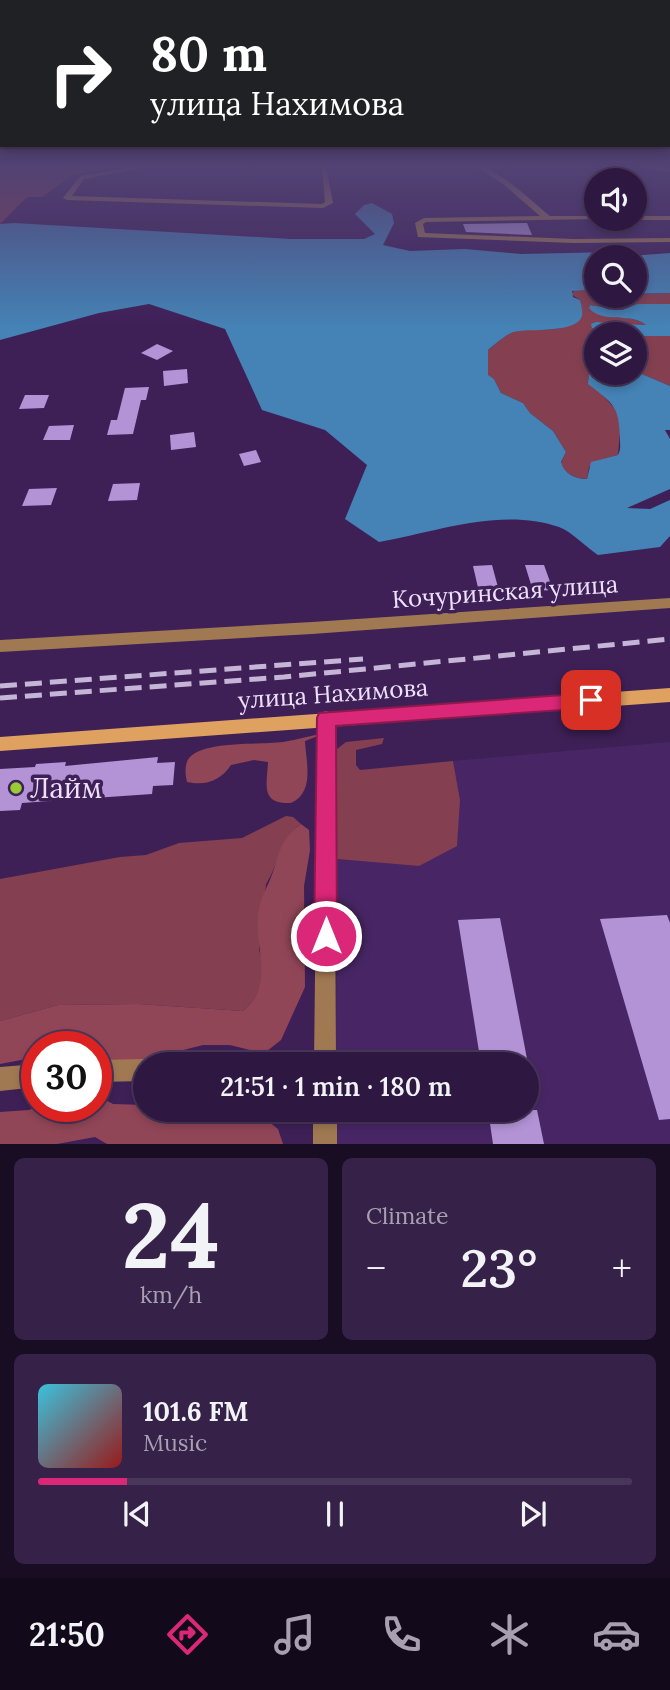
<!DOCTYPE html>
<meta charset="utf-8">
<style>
:root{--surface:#2e1841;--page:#362148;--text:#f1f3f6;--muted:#a7a0b1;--line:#49375a;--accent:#db2777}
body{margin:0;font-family:Lora,serif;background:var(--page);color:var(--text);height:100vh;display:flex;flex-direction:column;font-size:26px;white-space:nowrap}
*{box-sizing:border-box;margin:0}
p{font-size:23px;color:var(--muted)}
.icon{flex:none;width:38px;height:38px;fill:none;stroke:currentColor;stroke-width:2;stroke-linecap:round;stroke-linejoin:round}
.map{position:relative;height:1144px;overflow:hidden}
.drawer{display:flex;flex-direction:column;gap:14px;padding:14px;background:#190d24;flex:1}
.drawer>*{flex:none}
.banner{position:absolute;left:0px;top:0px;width:670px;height:147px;box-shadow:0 4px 10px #0003,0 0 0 2px var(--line);background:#202124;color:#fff;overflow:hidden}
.buttons{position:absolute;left:584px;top:168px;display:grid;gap:14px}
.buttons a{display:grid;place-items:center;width:63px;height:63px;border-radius:50%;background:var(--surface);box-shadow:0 4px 10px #0003,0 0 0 2px var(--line);font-size:35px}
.speed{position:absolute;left:21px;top:1031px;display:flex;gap:14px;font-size:35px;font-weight:700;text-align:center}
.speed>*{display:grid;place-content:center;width:91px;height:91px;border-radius:50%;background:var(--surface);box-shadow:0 4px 10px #0003,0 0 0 2px var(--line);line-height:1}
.speed .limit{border:10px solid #d22;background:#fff;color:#111}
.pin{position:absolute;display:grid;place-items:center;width:60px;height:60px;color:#fff;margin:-30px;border-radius:14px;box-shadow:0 4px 10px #0006}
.me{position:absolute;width:77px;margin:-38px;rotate:0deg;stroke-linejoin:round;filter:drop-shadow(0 0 5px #0008)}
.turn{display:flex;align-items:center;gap:24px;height:147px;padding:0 35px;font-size:32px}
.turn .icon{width:91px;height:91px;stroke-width:2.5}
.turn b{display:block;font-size:49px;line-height:60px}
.big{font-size:52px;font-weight:600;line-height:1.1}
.drawer .tile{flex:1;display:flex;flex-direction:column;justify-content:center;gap:10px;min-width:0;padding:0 24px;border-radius:10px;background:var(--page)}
.drawer .dial{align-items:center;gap:0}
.dial b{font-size:91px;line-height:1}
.song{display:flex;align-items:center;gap:21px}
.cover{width:84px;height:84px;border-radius:10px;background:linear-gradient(135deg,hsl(190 70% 55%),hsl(0 70% 35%))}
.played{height:7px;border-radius:4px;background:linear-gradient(90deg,var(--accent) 15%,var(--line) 15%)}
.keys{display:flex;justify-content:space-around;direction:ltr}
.heat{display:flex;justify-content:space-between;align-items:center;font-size:38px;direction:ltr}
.drawer .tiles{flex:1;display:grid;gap:14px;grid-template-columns:1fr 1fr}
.tile:last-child{grid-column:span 2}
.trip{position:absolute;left:133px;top:1052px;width:406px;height:70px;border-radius:35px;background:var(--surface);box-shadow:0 4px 10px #0003,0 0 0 2px var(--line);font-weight:600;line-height:70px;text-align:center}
.dock{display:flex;height:112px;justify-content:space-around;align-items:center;background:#120a1a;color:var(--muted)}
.dock .icon{width:49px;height:49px}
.dock .on{color:var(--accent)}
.dock b{font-size:32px;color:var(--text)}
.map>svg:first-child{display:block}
.built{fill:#482665}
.green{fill:#844050}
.forest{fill:#914658}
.water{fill:#4582b5}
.building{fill:#b393d6}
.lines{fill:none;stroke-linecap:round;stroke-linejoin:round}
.minor{fill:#a07952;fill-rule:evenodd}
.secondary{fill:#dfa160;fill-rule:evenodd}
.rail{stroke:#c5b5d6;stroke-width:5;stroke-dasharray:17 8;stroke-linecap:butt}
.route{fill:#db2777;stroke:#8e194d;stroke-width:2}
.poi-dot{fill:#9acb34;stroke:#3e2057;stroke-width:2.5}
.labels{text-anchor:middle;stroke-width:7;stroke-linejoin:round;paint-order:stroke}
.street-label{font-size:24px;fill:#ece0fb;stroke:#3e2057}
.near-poi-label{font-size:28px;fill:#ece0fb;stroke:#3e2057;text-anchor:start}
</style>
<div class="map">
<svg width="670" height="1144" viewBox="0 0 670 1144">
<rect width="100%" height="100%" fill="#3e2057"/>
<polygon class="built" points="670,742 670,1144 336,1144 336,1110 527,1110 527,1064 336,1064 337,859 419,866 460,800 453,761"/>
<g class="green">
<polygon points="0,166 124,166 72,175 42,197 27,197 0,224"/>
<path d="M576,289h21v7l73,-3v11h-33l-15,6 -32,-5 -1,3c17,14 41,5 58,17l-43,-2 -12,5 31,6h-26v36l-3,2 6,20 17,19 4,10 -3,34 -18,5 -11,7 -2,12c-11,-1 -23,-5 -26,-16l5,-11 -13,-21 -23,-18 -7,-10 -22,-10 -7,-14 -6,-3v-26c7,-5 15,-14 23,-17 22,-11 45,7 71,-17l-2,-16 -9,-6z"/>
<polygon points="653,335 670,336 670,386 635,371 635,336"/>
<polygon points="384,738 382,744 356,750 356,765 360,770 453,761 460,800 457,846 419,866 337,859 337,749 346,742"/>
<path d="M286,816l7,1 8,7c-23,16 -21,39 -35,60l-7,66c9,22 2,46 -16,61l-105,-7 -80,1 -58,16v-142l120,-22 26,-2 33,-12 63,-5z"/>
</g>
<g class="forest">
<path d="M326,733l-21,8c1,21 10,51 -14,62 -31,1 -24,-18 -23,-41l-14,-2 -23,5c-11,16 -25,21 -44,17 -2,-8 -3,-20 4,-26 17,-15 69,-11 92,-14 14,-2 29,-7 43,-9z"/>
<path d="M301,824l8,6 1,20 -6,36 1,101 -24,53 -14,11h-13l-24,-6h-27l-59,15 -48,1v-15h-59v11l-37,7v-43l58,-16 80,-1 105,7c32,-27 12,-60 15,-96 2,-18 11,-30 16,-46 6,-20 9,-32 27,-45z"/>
<polygon points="96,1095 113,1104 145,1105 145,1110 254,1110 278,1129 283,1144 107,1144 95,1137 57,1144 0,1144 0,1112 29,1110 38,1106 96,1106"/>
</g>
<g class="water">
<path d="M372,203l20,11 2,9 -11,22 27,6 55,-2 56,5 93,-2 16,4 40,-3v40l-35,1v-37h-38v32l-25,2 1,6 7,3c1,4 3,12 2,16 -5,18 -55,12 -68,16 -6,1 -20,13 -26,18v25l6,4 7,14 22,10 7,10 23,18 13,21 -5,10c3,12 15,17 26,17l4,-17 27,-7c3,-6 2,-9 2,-16 -1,-33 -6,-35 -32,-55l1,-9 8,-5v3l38,-2 35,15v44h-5l5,9v50l-43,19 23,1 20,-9v36l-10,11 -62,8c-12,-8 -26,-23 -39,-28 -58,-20 -123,5 -180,15l-34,-23 22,-54 -42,-35 -63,-20 -37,-81 -76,-25 -50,9 -99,27v-116l14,-1 277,16h73l11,-5 -20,-20 9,-9z"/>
<path d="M637,304h33v32h-35l-43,-8 -1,-4 5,-2 50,3c-15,-13 -44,-1 -57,-17l1,-3 32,5z"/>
</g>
<g class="building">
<polygon points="527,223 532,235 466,232 463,224"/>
<polygon points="157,344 173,351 157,360 141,353"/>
<polygon points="187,369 188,383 164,386 163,371"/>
<polygon points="149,387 146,400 141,400 133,434 107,435 111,420 117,420 125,388"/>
<polygon points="25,395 49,395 44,408 19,409"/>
<polygon points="74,425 70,440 43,440 49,426"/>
<polygon points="194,432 196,447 171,450 170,435"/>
<polygon points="256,450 261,462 244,466 239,454"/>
<polygon points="140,483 137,500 108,501 113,484"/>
<polygon points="57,488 51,505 22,506 29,489"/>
<polygon points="492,565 499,591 479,592 473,566"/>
<polygon points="525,565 544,565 553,590 533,591"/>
<polygon points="158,757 157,763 175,762 173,785 153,786 152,794 22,803 20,810 0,811 0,769 35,767 36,764 66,762 65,766"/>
<polygon points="667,915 670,923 670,1119 659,1120 600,919"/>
<polygon points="500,918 528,1064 481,1064 458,920"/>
<polygon points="488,1110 537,1110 544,1144 493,1144"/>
</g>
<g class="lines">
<g class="minor">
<polygon points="138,166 153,166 84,179 72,196 322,204 325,202 322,169 319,166 326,166 333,203 323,208 67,200 63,198 80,176"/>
<path d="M475,166c22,0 57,36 75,50h47v3h3l-174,3 -3,2 2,9 149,6 96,-1v4l-96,1 -156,-6 -3,-14 9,-5 116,-2 -37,-32z"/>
<polygon points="641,166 670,168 670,172 644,168"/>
<polygon points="635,216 670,216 670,220 632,220 635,219"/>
<polygon points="670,598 670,608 312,634 0,652 0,640 312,622"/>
<polygon points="326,711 332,713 334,718 336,1064 314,1064 318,718 320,713"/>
<polygon points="145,1059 154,1064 145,1064 145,1081 96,1082 96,1060"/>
<polygon points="37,1064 37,1087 0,1091 0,1067"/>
<rect x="313" y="1110" width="24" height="34"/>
</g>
<polygon class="secondary" points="670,688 670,702 0,751 0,737"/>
<g class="rail">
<polyline points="0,686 363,659"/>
<polyline points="0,698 284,677 670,639"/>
</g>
</g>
<linearGradient id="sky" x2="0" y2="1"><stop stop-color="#221230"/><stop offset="0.51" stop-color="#524274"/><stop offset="1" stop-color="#524274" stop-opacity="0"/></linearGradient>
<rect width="670" height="326" fill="url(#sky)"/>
<polygon class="route" points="591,693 597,695 600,700 597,706 591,708 336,726 337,936 334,945 326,948 317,945 314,936 317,718 319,713"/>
<circle class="poi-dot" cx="16" cy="788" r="7"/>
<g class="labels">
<g class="street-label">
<text transform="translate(505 592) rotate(-4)" y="8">Кочуринская улица</text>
<text transform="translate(333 694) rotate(-4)" y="8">улица Нахимова</text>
</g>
<g class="near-poi-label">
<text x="30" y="798">Лайм</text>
</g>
</g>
</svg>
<div class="buttons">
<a><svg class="icon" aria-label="sound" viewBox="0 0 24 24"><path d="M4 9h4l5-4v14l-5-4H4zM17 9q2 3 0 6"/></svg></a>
<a><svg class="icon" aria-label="search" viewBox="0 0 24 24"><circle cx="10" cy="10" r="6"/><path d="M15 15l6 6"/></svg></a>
<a><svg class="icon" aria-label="layers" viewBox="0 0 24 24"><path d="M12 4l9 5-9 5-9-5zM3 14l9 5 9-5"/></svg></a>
</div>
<div class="speed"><div class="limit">30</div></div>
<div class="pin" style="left:591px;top:700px;background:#d93025"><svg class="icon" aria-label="arrive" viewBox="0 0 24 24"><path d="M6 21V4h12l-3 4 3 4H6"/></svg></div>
<svg class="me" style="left:326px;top:936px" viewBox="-20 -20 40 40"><circle r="17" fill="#db2777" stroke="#fff" stroke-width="3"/><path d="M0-11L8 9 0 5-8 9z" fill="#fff"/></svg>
<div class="trip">21:51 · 1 min · 180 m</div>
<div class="banner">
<div class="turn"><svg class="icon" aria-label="right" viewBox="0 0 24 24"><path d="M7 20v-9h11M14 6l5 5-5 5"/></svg><div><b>80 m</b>улица Нахимова</div></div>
</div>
</div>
<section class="drawer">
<div class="tiles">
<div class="tile dial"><b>24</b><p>km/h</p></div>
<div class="tile"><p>Climate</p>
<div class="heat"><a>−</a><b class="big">23°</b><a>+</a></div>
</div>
<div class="tile">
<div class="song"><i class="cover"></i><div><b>101.6 FM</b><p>Music</p></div></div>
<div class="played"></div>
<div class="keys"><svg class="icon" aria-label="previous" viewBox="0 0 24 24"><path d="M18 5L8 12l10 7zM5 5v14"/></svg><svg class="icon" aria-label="pause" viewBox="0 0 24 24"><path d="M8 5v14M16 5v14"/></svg><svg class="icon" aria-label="next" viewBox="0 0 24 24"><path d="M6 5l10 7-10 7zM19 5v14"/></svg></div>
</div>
</div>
</section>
<nav class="dock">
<b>21:50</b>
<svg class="icon on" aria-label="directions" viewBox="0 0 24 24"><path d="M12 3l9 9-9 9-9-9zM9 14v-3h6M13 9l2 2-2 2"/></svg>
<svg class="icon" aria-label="music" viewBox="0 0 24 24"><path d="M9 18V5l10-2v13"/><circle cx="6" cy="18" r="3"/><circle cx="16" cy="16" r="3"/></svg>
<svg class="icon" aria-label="phone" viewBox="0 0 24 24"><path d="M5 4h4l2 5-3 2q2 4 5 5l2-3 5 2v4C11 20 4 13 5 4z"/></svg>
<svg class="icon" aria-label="climate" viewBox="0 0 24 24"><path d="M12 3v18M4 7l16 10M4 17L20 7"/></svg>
<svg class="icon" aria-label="car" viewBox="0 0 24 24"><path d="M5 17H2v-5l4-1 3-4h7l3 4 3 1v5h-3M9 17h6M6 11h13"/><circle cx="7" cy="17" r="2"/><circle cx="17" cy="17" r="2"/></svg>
</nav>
